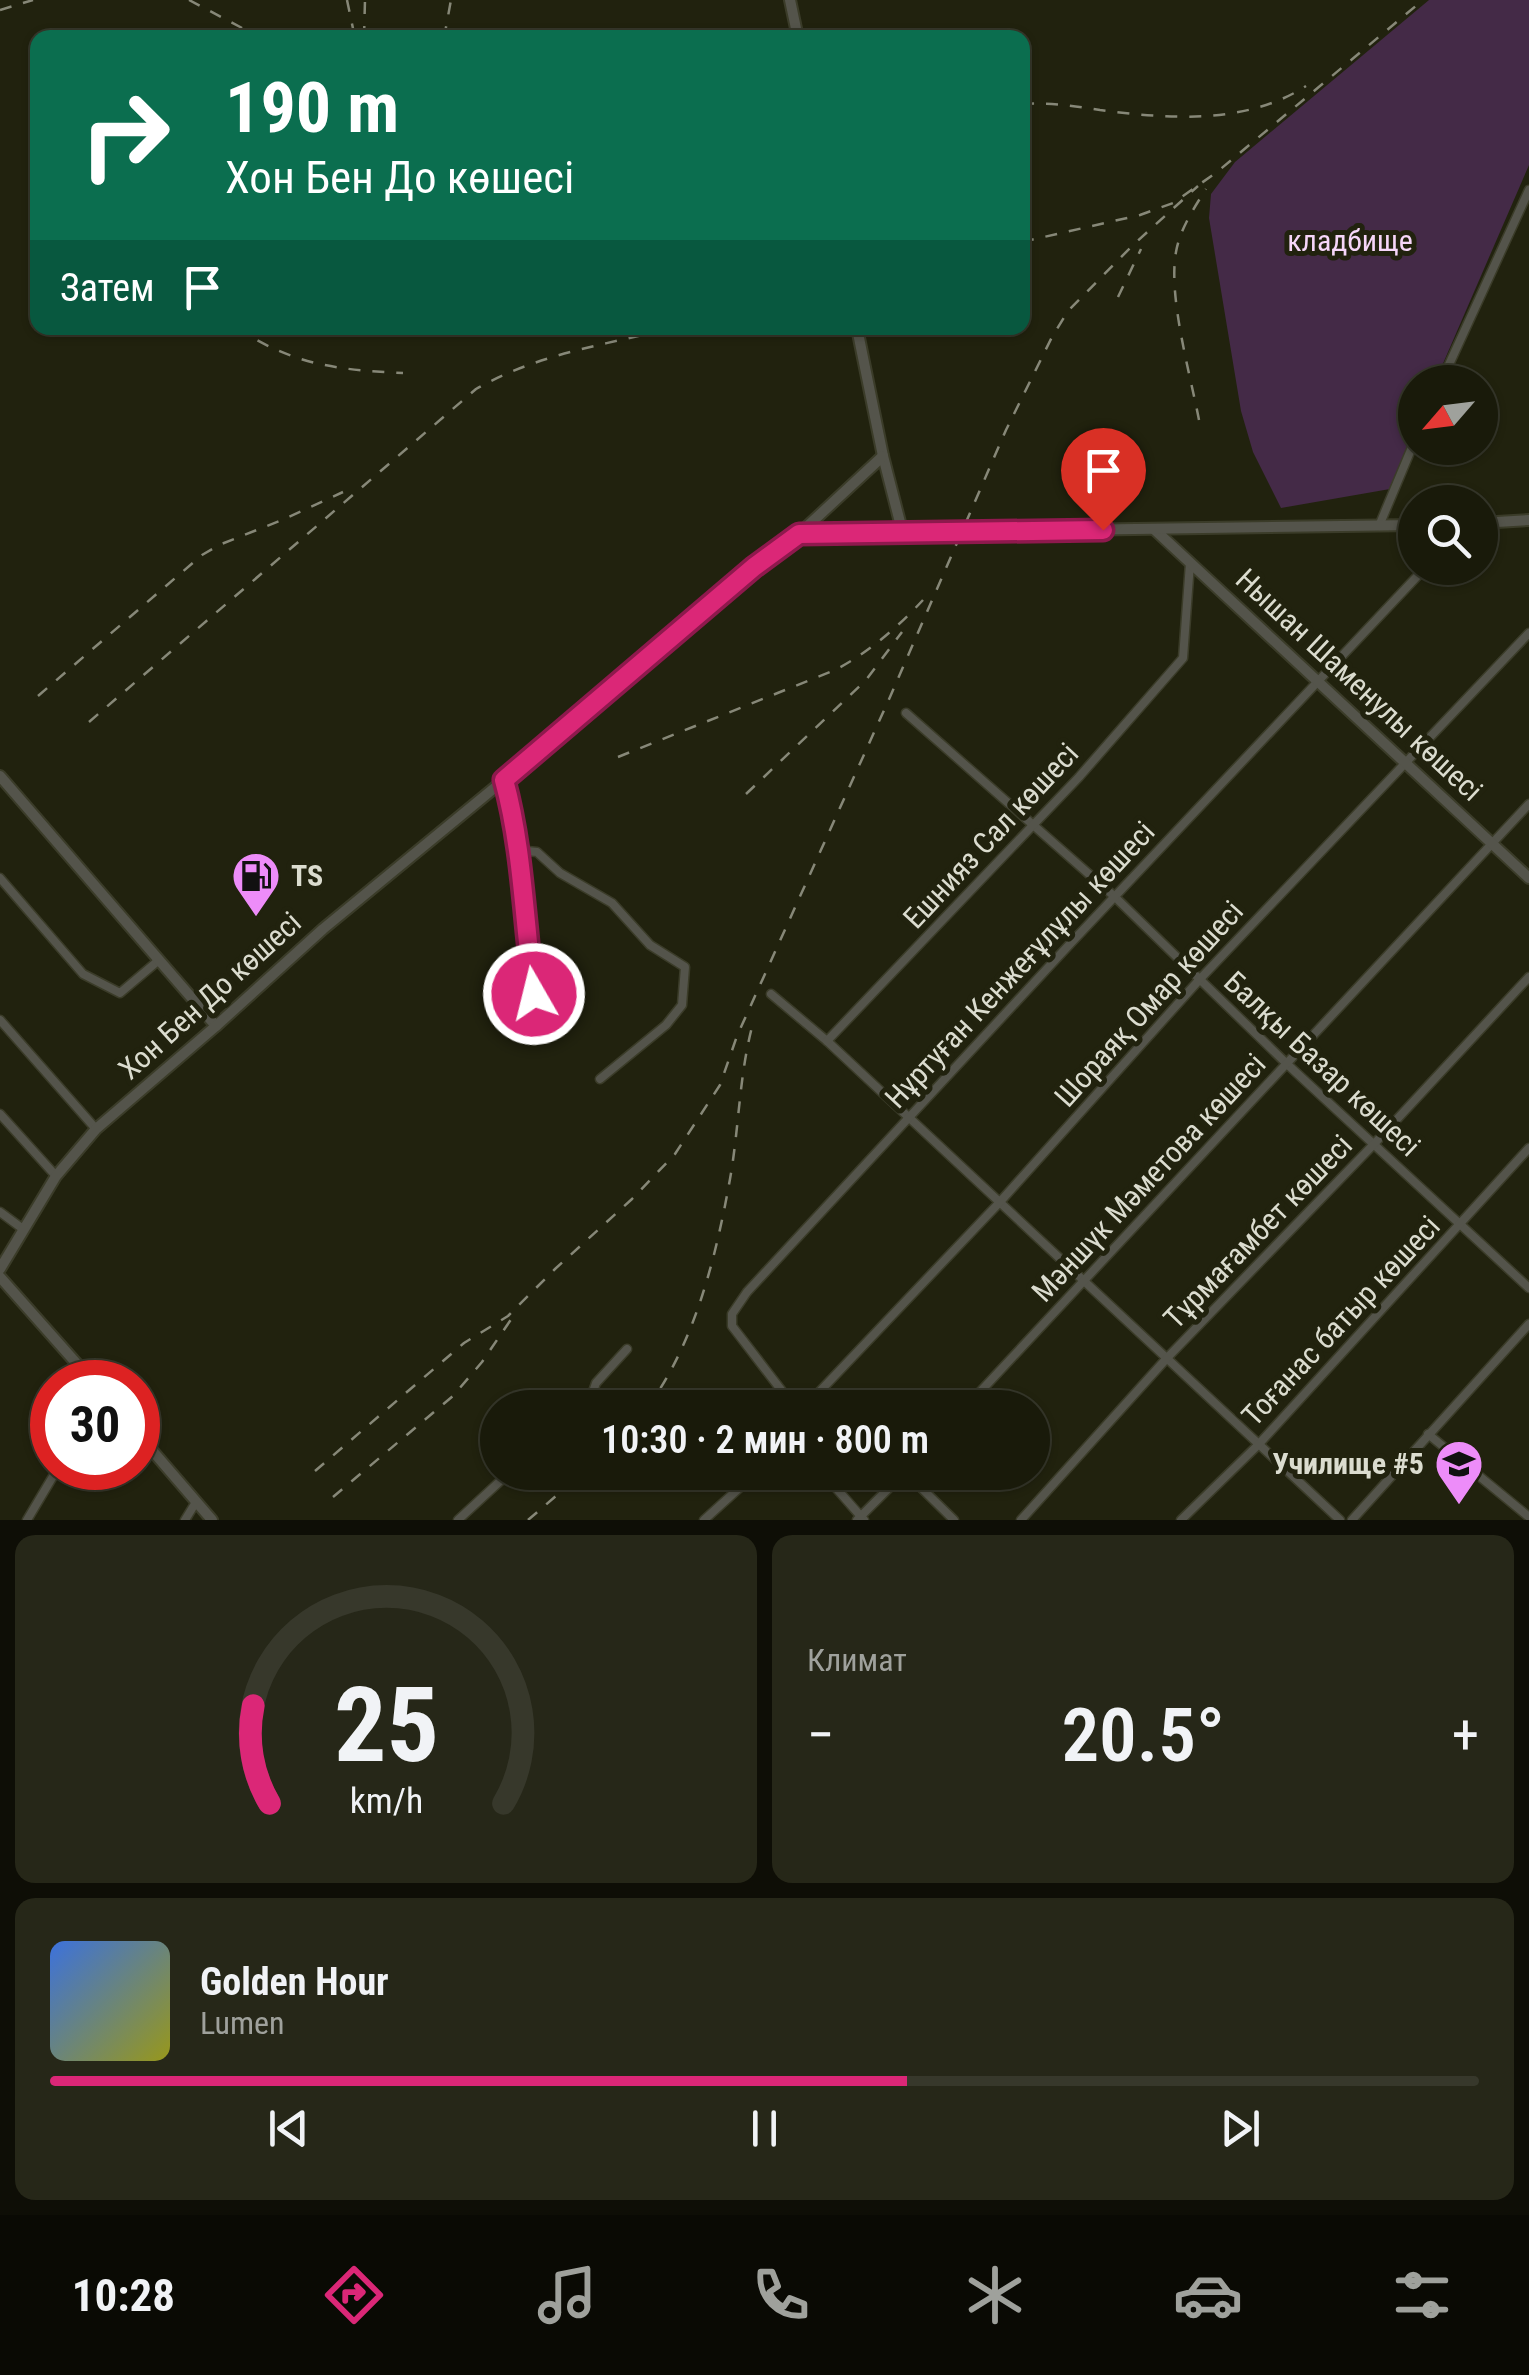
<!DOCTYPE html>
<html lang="ru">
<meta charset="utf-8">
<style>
:root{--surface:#191a0a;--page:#262718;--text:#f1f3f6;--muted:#9fa19c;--line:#37382b;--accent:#db2777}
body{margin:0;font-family:"Roboto Condensed",sans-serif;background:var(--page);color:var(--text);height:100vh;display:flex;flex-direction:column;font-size:38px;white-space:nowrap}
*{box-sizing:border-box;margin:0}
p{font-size:32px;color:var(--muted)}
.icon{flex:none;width:55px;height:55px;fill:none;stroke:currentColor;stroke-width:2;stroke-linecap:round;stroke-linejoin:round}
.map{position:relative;height:1520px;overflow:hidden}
.panel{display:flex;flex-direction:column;gap:15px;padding:15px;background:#0e0e06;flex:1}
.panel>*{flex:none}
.top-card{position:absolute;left:30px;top:30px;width:1000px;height:305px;border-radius:20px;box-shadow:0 2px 8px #0004,0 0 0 2px var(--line);background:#0b6e4f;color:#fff;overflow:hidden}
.needle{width:65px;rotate:242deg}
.tools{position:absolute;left:1398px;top:365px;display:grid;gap:20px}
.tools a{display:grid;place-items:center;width:100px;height:100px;border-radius:50%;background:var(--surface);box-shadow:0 2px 8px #0004,0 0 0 2px var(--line);font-size:50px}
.speed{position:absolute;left:30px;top:1360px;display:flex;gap:20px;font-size:50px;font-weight:700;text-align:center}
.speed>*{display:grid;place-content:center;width:130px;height:130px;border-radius:50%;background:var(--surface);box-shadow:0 2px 8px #0004,0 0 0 2px var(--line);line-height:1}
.speed .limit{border:15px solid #d22;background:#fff;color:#111}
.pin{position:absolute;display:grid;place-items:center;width:85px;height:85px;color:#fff;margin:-102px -42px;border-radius:50% 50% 50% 0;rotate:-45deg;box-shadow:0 0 10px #0007}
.pin .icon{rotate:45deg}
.me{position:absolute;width:110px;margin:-55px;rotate:352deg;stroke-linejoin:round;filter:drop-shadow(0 0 8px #0008)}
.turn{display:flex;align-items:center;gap:35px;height:210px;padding:0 30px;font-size:45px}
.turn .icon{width:130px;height:130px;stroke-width:2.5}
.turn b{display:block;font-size:70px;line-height:85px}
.then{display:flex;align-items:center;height:95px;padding:0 30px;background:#0003;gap:20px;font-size:38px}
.big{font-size:75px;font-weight:600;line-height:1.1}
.panel .card{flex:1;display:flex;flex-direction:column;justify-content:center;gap:15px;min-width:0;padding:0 35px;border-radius:20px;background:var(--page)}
.panel .dial{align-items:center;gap:0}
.dial svg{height:260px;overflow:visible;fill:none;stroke:var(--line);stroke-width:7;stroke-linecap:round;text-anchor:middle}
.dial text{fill:var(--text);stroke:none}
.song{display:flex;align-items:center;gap:30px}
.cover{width:120px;height:120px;border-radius:15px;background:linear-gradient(135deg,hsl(220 70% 55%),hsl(60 70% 35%))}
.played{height:10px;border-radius:5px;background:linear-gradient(90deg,var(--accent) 60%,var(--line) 60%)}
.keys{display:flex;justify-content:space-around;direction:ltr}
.heat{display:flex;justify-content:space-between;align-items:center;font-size:55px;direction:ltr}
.panel .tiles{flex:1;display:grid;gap:15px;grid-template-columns:1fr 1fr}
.card:last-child{grid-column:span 2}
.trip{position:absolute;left:480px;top:1390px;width:570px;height:100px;border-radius:50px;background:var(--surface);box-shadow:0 2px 8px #0004,0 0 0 2px var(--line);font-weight:600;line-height:100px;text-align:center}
.tab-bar{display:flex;height:160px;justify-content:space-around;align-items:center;background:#0a0a04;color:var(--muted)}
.tab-bar .icon{width:70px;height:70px}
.tab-bar .active{color:var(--accent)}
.tab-bar b{font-size:45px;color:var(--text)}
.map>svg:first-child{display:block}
.green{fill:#442a47}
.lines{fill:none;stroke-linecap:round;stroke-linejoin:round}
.minor-casing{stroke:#3b3c29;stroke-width:11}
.tertiary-casing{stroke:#3b3c29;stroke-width:14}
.minor{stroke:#54544b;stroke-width:8}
.tertiary{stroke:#54544b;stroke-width:10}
.rail{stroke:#878878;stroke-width:2.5;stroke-dasharray:12 12;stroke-linecap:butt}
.route-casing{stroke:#8e194d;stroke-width:25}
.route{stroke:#db2777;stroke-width:18}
.labels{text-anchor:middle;stroke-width:10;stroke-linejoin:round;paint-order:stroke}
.park-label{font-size:30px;fill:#f6d6f9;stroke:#21220e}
.street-label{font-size:30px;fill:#dbdccf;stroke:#21220e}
.poi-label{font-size:30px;font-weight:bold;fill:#dbdccf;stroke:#21220e;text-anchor:start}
</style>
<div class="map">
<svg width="1529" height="1520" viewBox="0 0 1529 1520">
<rect width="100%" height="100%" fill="#21220e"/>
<polygon class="green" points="1429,0 1529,0 1529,165 1435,382 1415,382 1415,430 1390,489 1281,508 1253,452 1241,411 1209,218 1211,194 1235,162"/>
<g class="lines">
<g class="minor-casing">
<g id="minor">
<polyline points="1441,382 1529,190"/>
<polyline points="1379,526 1415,440"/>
<polyline points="906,713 1115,897 1287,1064 1529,1288"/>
<path d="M504,780c21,78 14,162 37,239"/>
<polyline points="517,850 537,852 560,873 612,903 650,945 685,967 682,1005 666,1025 600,1079"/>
<polyline points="0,878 83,974 120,993 159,960"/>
<polyline points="771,994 827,1041 1340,1520"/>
<polyline points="0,1020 96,1129"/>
<polyline points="827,1041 1079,777 1183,658 1190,563"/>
<polyline points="0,1114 56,1176"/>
<polyline points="0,1212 23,1229"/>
<polyline points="581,1408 590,1400 596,1383 627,1349"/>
<polyline points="795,1408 732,1326 732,1314 747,1292 1069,945 1425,568"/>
<polyline points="804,1408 999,1203 1200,979 1529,633"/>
<polyline points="965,1408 1529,804"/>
<polyline points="1428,1434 1529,1517"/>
<polyline points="822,1472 864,1520"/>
<polyline points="27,1520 58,1468"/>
<polyline points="185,1520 196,1502"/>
<polyline points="458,1520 510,1472"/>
<polyline points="704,1520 757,1472"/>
<polyline points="857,1520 905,1472 954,1520"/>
<polyline points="1021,1520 1167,1358 1374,1144 1529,977"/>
<polyline points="1181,1520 1258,1445 1529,1148"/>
<polyline points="1352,1520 1529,1324"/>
</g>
</g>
<g class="tertiary-casing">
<g id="tertiary">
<polyline points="790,0 798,38"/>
<polyline points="857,328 883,456 903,534"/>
<polyline points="1480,523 1529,520"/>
<polyline points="1155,530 1529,878"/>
<polyline points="799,534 883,456"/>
<polyline points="0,776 216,1026"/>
<polyline points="0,1269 56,1176 96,1129 216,1026 323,929 504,780 753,567 799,534 1415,525"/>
<polyline points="0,1277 93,1382"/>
<polyline points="138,1434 212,1520"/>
</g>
</g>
<use href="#minor" class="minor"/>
<use href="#tertiary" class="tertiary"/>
<g class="rail">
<polyline points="189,0 261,38"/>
<polyline points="347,0 355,38"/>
<polyline points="0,10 33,0"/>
<polyline points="364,38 365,0"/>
<polyline points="444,38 451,0"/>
<path d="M1022,104c27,-2 52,2 78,6 68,9 146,15 206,-24"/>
<polyline points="1022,242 1140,215 1173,203 1217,172 1423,0"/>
<polyline points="1118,297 1141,249"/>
<path d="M237,328c56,37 101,42 166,45"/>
<path d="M1199,420c-9,-47 -31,-123 -23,-168 4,-23 18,-44 30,-63"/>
<polyline points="38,696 202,555 219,545 282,520 343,492"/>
<path d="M89,722l387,-333c61,-35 131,-45 198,-61"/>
<path d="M618,757l217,-87c33,-17 63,-43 88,-70"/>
<polyline points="746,794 866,680 902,632"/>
<path d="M647,1408c48,-65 69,-151 83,-229 9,-50 9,-102 22,-152"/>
<polyline points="315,1471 464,1343 508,1316 555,1269 632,1199 675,1154 720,1085 737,1036 890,697 1006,430 1052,337 1068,311 1133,245 1198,186"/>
<polyline points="333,1497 453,1396 482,1362 512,1318"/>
<polyline points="528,1520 584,1472"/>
</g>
</g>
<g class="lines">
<g class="route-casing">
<path id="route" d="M534,994c-10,-71 -11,-145 -30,-214l250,-213 45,-33 304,-4"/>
</g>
<use href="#route" class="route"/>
</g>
<defs>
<g id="fuel-pin" transform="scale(2.5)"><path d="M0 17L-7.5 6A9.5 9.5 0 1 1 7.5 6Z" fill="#ed8cf9" stroke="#21220e"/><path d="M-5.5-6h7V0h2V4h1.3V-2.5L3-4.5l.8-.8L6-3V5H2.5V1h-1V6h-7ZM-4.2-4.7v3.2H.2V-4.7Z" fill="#111"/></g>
<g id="university-pin" transform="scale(2.5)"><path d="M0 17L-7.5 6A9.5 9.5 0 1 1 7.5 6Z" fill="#ed8cf9" stroke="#21220e"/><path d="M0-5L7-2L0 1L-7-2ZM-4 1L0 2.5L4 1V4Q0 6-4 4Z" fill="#111"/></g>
</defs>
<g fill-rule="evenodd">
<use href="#fuel-pin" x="256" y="876"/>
<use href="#university-pin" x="1459" y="1464"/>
</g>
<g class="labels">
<g class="park-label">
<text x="1350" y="251">кладбище</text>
</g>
<g class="street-label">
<text transform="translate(1359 685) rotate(43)" y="10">Нышан Шаменулы көшесі</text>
<text transform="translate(991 836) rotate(-47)" y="10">Ешнияз Сал көшесі</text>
<text transform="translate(1020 965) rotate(-47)" y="10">Нұртуған Кенжеғұлұлы көшесі</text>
<text transform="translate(210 996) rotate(-42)" y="10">Хон Бен До көшесі</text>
<text transform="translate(1149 1004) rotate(-48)" y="10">Шораяқ Омар көшесі</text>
<text transform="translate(1322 1064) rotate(43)" y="10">Балқы Базар көшесі</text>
<text transform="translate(1149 1178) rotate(-47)" y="10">Мәншүк Мәметова көшесі</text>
<text transform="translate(1258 1232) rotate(-46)" y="10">Тұрмағамбет көшесі</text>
<text transform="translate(1341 1321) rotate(-47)" y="10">Тоғанас батыр көшесі</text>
</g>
<g class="poi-label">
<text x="291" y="886">TS</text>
<text x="1424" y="1474" text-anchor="end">Училище #5</text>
</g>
</g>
</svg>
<div class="tools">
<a><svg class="needle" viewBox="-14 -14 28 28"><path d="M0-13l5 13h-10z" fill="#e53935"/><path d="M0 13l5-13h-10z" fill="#9fa19c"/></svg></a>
<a><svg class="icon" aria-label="search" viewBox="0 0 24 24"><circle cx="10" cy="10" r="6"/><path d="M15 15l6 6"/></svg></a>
</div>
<div class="speed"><div class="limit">30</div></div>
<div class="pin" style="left:1103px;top:530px;background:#d93025"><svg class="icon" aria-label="arrive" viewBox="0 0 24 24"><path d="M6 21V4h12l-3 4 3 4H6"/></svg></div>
<svg class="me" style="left:534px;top:994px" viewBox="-20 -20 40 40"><circle r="17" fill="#db2777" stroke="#fff" stroke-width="3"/><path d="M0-11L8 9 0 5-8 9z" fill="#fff"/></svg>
<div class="trip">10:30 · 2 мин · 800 m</div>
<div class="top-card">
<div class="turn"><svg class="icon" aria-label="right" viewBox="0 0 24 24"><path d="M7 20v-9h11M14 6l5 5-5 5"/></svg><div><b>190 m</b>Хон Бен До көшесі</div></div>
<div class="then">Затем<svg class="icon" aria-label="arrive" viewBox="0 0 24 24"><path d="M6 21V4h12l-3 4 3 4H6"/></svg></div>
</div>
</div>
<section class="panel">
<div class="tiles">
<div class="card dial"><svg viewBox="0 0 100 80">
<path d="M14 69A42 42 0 1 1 86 69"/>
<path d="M14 69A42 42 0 0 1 9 39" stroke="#db2777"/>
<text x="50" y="56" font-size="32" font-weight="700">25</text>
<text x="50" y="72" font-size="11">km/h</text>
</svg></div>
<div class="card"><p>Климат</p>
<div class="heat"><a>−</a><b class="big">20.5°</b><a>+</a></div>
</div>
<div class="card">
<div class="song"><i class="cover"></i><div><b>Golden Hour</b><p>Lumen</p></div></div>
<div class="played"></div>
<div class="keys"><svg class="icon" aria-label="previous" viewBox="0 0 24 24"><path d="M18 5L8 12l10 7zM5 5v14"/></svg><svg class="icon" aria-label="pause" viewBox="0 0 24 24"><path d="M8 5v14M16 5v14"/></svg><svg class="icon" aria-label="next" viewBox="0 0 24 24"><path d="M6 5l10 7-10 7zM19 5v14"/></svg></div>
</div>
</div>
</section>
<nav class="tab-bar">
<b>10:28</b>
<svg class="icon active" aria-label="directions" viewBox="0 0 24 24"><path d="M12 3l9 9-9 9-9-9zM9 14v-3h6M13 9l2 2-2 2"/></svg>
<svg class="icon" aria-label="music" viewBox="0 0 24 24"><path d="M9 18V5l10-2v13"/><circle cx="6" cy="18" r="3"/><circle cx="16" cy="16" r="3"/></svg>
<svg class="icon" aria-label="phone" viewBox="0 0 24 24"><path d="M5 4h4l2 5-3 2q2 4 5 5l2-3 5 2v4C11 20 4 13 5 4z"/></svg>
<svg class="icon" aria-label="climate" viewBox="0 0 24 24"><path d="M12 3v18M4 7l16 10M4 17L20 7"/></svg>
<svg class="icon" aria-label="car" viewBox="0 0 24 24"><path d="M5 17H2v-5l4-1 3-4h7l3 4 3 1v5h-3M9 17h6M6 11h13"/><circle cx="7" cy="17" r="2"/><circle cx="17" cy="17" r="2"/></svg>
<svg class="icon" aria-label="filters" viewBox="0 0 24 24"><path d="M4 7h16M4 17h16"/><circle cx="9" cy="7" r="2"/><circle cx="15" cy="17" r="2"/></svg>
</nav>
